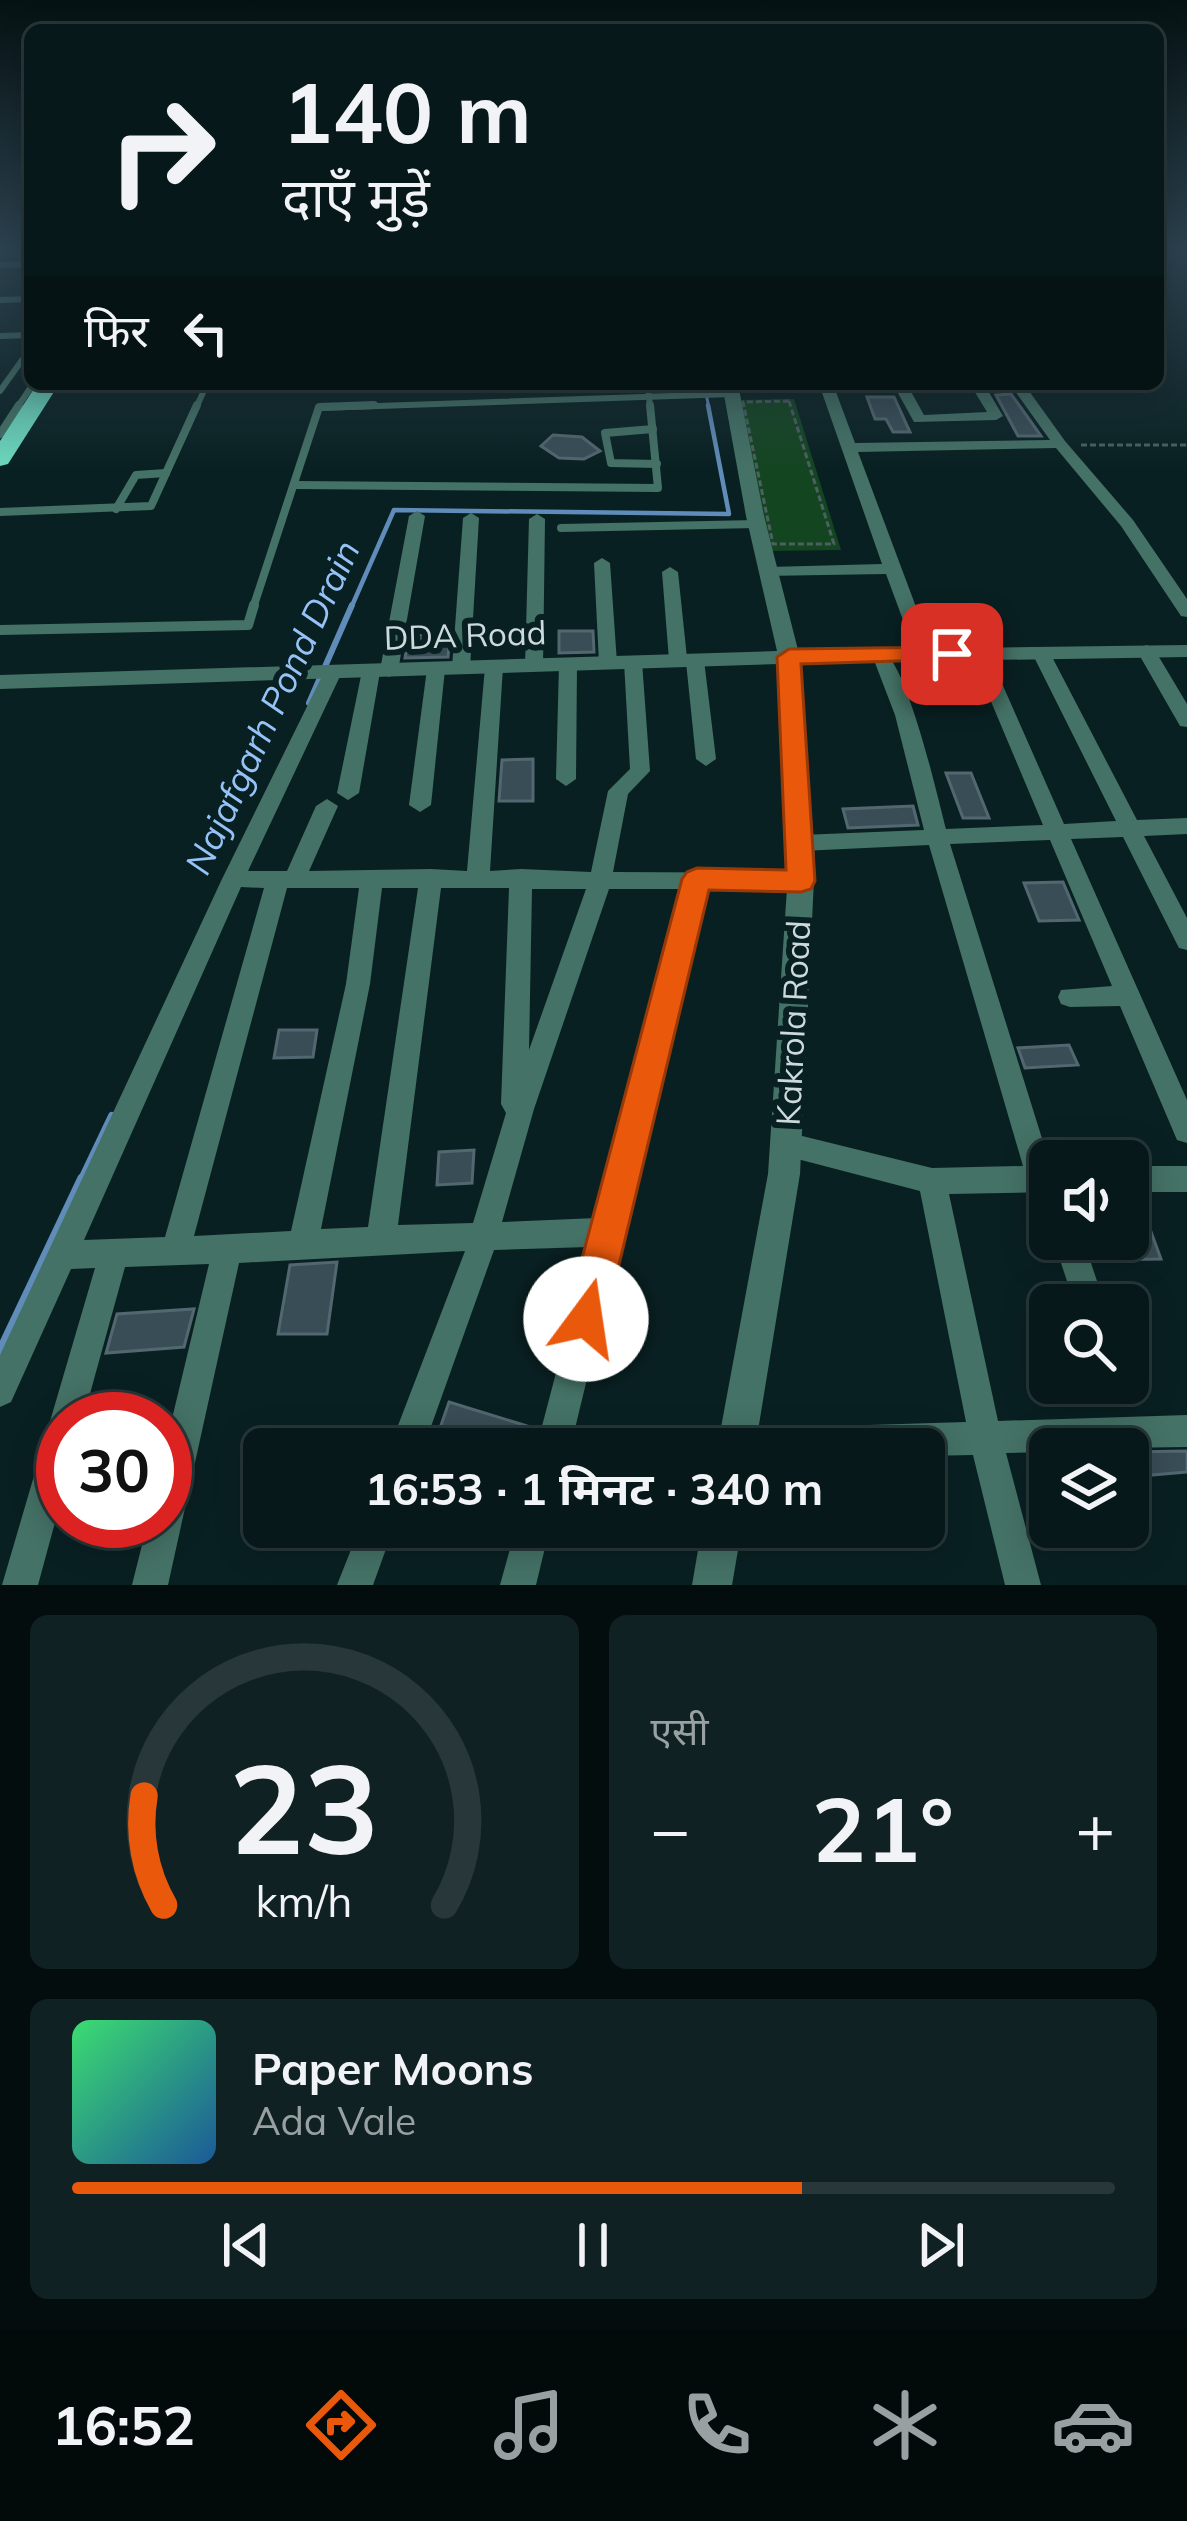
<!DOCTYPE html>
<html lang="hi">
<meta charset="utf-8">
<style>
:root{--surface:#07181a;--page:#102123;--text:#f1f3f6;--muted:#98a0a2;--line:#283739;--accent:#ea580c}
body{margin:0;font-family:Mulish,"Noto Sans Devanagari",sans-serif;background:var(--page);color:var(--text);height:100vh;display:flex;flex-direction:column;font-size:45px;white-space:nowrap}
*{box-sizing:border-box;margin:0}
p{font-size:39px;color:var(--muted)}
.icon{flex:none;width:66px;height:66px;fill:none;stroke:currentColor;stroke-width:2;stroke-linecap:round;stroke-linejoin:round}
.map{position:relative;height:1585px;overflow:hidden}
.sheet{display:flex;flex-direction:column;gap:30px;padding:30px;background:#040d0e;flex:1}
.sheet>*{flex:none}
.guide{position:absolute;left:24px;top:24px;width:1140px;height:366px;border-radius:18px;box-shadow:0 6px 30px #0003,0 0 0 3px var(--line);background:#07181a;color:var(--text);overflow:hidden}
.tools{position:absolute;left:1029px;top:1140px;display:grid;gap:24px}
.tools a{display:grid;place-items:center;width:120px;height:120px;border-radius:18px;background:var(--surface);box-shadow:0 6px 30px #0003,0 0 0 3px var(--line);font-size:60px}
.speed{position:absolute;left:36px;top:1392px;display:flex;gap:24px;font-size:60px;font-weight:700;text-align:center}
.speed>*{display:grid;place-content:center;width:156px;height:156px;border-radius:50%;background:var(--surface);box-shadow:0 6px 30px #0003,0 0 0 3px var(--line);line-height:1}
.speed .limit{border:18px solid #d22;background:#fff;color:#111}
.pin{position:absolute;display:grid;place-items:center;width:102px;height:102px;color:#fff;margin:-51px;border-radius:24px;box-shadow:0 6px 18px #0006}
.me{position:absolute;width:132px;margin:-66px;rotate:14deg;stroke-linejoin:round;filter:drop-shadow(0 0 9px #0008)}
.turn{display:flex;align-items:center;gap:42px;height:252px;padding:0 60px;font-size:54px}
.turn .icon{width:156px;height:156px;stroke-width:2.5}
.turn b{display:block;font-size:84px;line-height:102px}
.then{display:flex;align-items:center;height:114px;padding:0 60px;background:#0003;gap:24px;font-size:45px}
.big{font-size:90px;font-weight:700;line-height:1.1}
.sheet .card{flex:1;display:flex;flex-direction:column;justify-content:center;gap:18px;min-width:0;padding:0 42px;border-radius:18px;background:var(--page)}
.sheet .dial{align-items:center;gap:0}
.dial svg{height:312px;overflow:visible;fill:none;stroke:var(--line);stroke-width:7;stroke-linecap:round;text-anchor:middle}
.dial text{fill:var(--text);stroke:none}
.song{display:flex;align-items:center;gap:36px}
.cover{width:144px;height:144px;border-radius:18px;background:linear-gradient(135deg,hsl(140 70% 55%),hsl(210 70% 35%))}
.played{height:12px;border-radius:6px;background:linear-gradient(90deg,var(--accent) 70%,var(--line) 70%)}
.keys{display:flex;justify-content:space-around;direction:ltr}
.heat{display:flex;justify-content:space-between;align-items:center;font-size:66px;direction:ltr}
.sheet .tiles{flex:1;display:grid;gap:30px;grid-template-columns:1fr 1fr}
.card:last-child{grid-column:span 2}
.trip{position:absolute;left:243px;top:1428px;width:702px;height:120px;border-radius:18px;background:var(--surface);box-shadow:0 6px 30px #0003,0 0 0 3px var(--line);font-weight:700;line-height:120px;text-align:center}
.tab-bar{display:flex;height:192px;justify-content:space-around;align-items:center;background:#030a0a;color:var(--muted)}
.tab-bar .icon{width:84px;height:84px}
.tab-bar .selected{color:var(--accent)}
.tab-bar b{font-size:54px;color:var(--text)}
.map>svg:first-child{display:block}
.green{fill:#144521}
.lines{fill:none;stroke-linecap:round;stroke-linejoin:round}
.stream-far4{stroke:#608cb9;stroke-width:3}
.stream-far3{stroke:#608cb9;stroke-width:4.5}
.stream-far2{stroke:#608cb9;stroke-width:6}
.stream-far1{stroke:#608cb9;stroke-width:8}
.stream{stroke:#608cb9;stroke-width:9}
.building{fill:#394d56;stroke:#526770;stroke-width:3}
.path{stroke:#4c5f61;stroke-width:3;stroke-dasharray:6 3;stroke-linecap:butt}
.service-far2{stroke:#457266;stroke-width:6}
.service-far1{stroke:#457266;stroke-width:8}
.service{stroke:#457266;stroke-width:10}
.minor{fill:#457266;fill-rule:evenodd}
.tertiary{fill:#457266;fill-rule:evenodd}
.trunk{fill:#6edac0;fill-rule:evenodd}
.route{fill:#ea580c;stroke:#983908;stroke-width:3}
.labels{text-anchor:middle;stroke-width:12;stroke-linejoin:round;paint-order:stroke}
.street-label{font-size:33px;fill:#cddadb;stroke:#092022}
.water-label{font-size:36px;font-style:italic;fill:#96c3f7;stroke:#092022}
</style>
<div class="map">
<svg width="1187" height="1585" viewBox="0 0 1187 1585">
<rect width="100%" height="100%" fill="#092022"/>
<polygon class="green" points="794,399 841,550 767,551 740,400"/>
<g class="lines">
<polyline class="stream-far4" points="704,384 709,408"/>
<polyline class="stream-far3" points="351,608 394,510 729,514 708,405"/>
<polyline class="stream-far2" points="309,703 352,605"/>
<polyline class="stream-far1" points="81,1181 112,1116"/>
<polyline class="stream" points="0,1351 82,1178"/>
</g>
<g class="building">
<polygon points="1011,394 1024,412 1041,436 1018,436 996,395"/>
<polygon points="867,397 894,397 910,432 893,432 886,419 875,419"/>
<polygon points="553,435 582,437 600,451 584,459 559,458 541,446"/>
<polygon points="559,631 593,631 594,652 559,653"/>
<polygon points="450,634 448,657 405,658 409,635"/>
<polygon points="533,759 533,801 499,801 502,760"/>
<polygon points="946,773 971,773 989,818 963,818"/>
<polygon points="913,806 918,825 848,828 843,809"/>
<polygon points="1063,882 1079,920 1039,921 1024,883"/>
<polygon points="279,1030 317,1030 313,1057 274,1058"/>
<polygon points="1069,1045 1078,1065 1025,1068 1018,1048"/>
<polygon points="474,1150 472,1183 437,1185 439,1152"/>
<polygon points="1128,1196 1138,1196 1161,1259 1095,1260 1088,1239 1128,1239"/>
<polygon points="337,1262 327,1334 278,1334 290,1265"/>
<polygon points="194,1309 184,1347 106,1353 117,1314"/>
<polygon points="449,1402 537,1429 532,1449 497,1449 439,1431"/>
<polygon points="1187,1451 1187,1472 1128,1477 1128,1452"/>
</g>
<g class="lines">
<g class="path">
<polygon points="789,401 834,544 773,544 743,402"/>
<polyline points="1081,445 1187,445"/>
</g>
<g class="service-far2">
<polyline points="0,254 4,249"/>
<polyline points="0,265 30,264"/>
<polyline points="0,300 30,299"/>
<polyline points="0,336 30,335"/>
<polyline points="648,384 650,408"/>
<polyline points="0,391 30,349"/>
<polyline points="17,408 33,384"/>
<polyline points="196,408 207,384"/>
<polyline points="319,408 732,394"/>
</g>
<g class="service-far1">
<polyline points="653,429 605,433 611,463 657,464"/>
<polyline points="0,434 19,405"/>
<polyline points="294,485 658,488 650,405"/>
<polyline points="116,509 136,475 166,473"/>
<polyline points="0,512 151,506 197,405"/>
<polyline points="561,528 757,524"/>
<polyline points="253,608 319,407 374,405"/>
</g>
<polyline class="service" points="0,630 248,625 254,605"/>
<g class="minor">
<polygon points="819,384 833,384 855,443 1050,440 1010,384 1024,384 1065,441 1133,520 1187,599 1187,617 1181,616 1121,526 1056,448 858,452 934,655 932,659 918,659 916,655 886,574 763,576 761,572 769,567 882,564"/>
<path d="M893,384h101l-7,5 16,27 -7,4 -82,2zM909,388l64,1 14,23 -63,3z"/>
<polygon points="417,511 425,516 398,671 389,677 380,672 359,793 348,800 337,793 362,671 371,665 380,670 409,516"/>
<polygon points="471,513 479,518 470,668 461,674 452,668 463,518"/>
<polygon points="537,514 545,519 543,666 534,672 525,666 529,519"/>
<polygon points="602,558 610,563 617,663 608,669 599,663 594,563"/>
<polygon points="670,567 678,572 687,658 695,654 704,660 716,759 706,766 696,759 686,662 678,666 669,660 662,572"/>
<polygon points="1146,645 1153,647 1187,704 1187,727 1180,726 1137,651"/>
<path d="M1041,647l9,6 87,167 50,-2v16l-43,2 43,82v32l-8,-2 -56,-111 -52,2 116,261v43l-10,-3 -57,-134 -50,1 -9,-3 -3,-7 3,-7 51,-4 -62,-146 -100,4 100,320v28l-101,2 49,227 189,-6v32l-137,2v3l-44,1 35,132h-36l-32,-130 -49,1v-7h-203l-2,-3 5,-12 12,-5 230,-7 -46,-231 -134,-35 -10,-3 -4,-9 4,-9 10,-3 146,36 91,-2 -94,-321 -128,6 -8,-2 -3,-6 3,-6 8,-2 123,-5 -29,-115 -23,-60 9,-6c26,13 56,146 65,180l97,-4 -72,-171 9,-6 9,6 75,170 52,-3 -84,-168z"/>
<path d="M633,656l9,6 8,109 -22,23 -15,78 188,1 8,2 3,6 -3,6 -8,2h-95l-136,560h-34l53,-202 -95,3 -71,199h-34l76,-198 -226,12 -71,322h-36l16,-64h17v-73l44,-184 -84,3 -42,152h-20v74l-25,92h-36l93,-317 -24,1 -60,133 -11,5v-52l222,-476 104,-211 7,-2 9,6 -94,199h39l29,-65 11,-7 11,7 -29,65 122,-2 36,2 18,-204 9,-6 9,6 -13,204 31,-2 70,3 17,-81 22,-22 -6,-107zM241,887l23,1 -99,349 -81,3zM287,888h72l-13,96 -55,247 -97,5zM382,888h36l-50,339 -47,2 49,-245zM441,888h68l-8,216 5,9 -33,110 -75,2zM532,889h54l-57,161zM609,889h74l-86,329 -95,4 32,-113z"/>
<polygon points="568,659 577,665 576,779 566,786 556,779 559,665"/>
<polygon points="436,663 445,669 431,805 420,812 409,805 427,669"/>
<rect x="1128" y="1166" width="59" height="26"/>
<polygon points="1053,1239 1083,1239 1105,1305 1075,1305"/>
<polygon points="360,1527 394,1527 373,1585 337,1585"/>
<polygon points="516,1527 550,1527 536,1585 500,1585"/>
</g>
<g class="tertiary">
<polygon points="722,384 738,384 764,516 798,650 1187,645 1187,657 800,663 815,858 800,1174 755,1449 717,1449 768,1174 789,858 779,664 0,689 0,675 777,651 746,516"/>
<polygon points="702,1527 742,1527 732,1585 692,1585"/>
</g>
<polygon class="trunk" points="37,384 59,384 8,464 0,466 0,441"/>
</g>
<linearGradient id="sky" x2="0" y2="1"><stop stop-color="#051213"/><stop offset="0.53" stop-color="#2c424f"/><stop offset="1" stop-color="#2c424f" stop-opacity="0"/></linearGradient>
<rect width="1187" height="471" fill="url(#sky)"/>
<polygon class="route" points="952,647 961,649 961,659 801,664 815,881 811,889 801,892 709,890 606,1319 600,1333 586,1339 572,1333 566,1319 682,879 687,872 697,868 786,870 777,657 789,649"/>
<g class="labels">
<g class="street-label">
<text transform="translate(465 635) rotate(-2)" y="12">DDA Road</text>
<text transform="translate(793 1023) rotate(-87)" y="12">Kakrola Road</text>
</g>
<g class="water-label">
<text transform="translate(272 707) rotate(-65)" y="13">Najafgarh Pond Drain</text>
</g>
</g>
</svg>
<div class="tools">
<a><svg class="icon" aria-label="sound" viewBox="0 0 24 24"><path d="M4 9h4l5-4v14l-5-4H4zM17 9q2 3 0 6"/></svg></a>
<a><svg class="icon" aria-label="search" viewBox="0 0 24 24"><circle cx="10" cy="10" r="6"/><path d="M15 15l6 6"/></svg></a>
<a><svg class="icon" aria-label="layers" viewBox="0 0 24 24"><path d="M12 4l9 5-9 5-9-5zM3 14l9 5 9-5"/></svg></a>
</div>
<div class="speed"><div class="limit">30</div></div>
<div class="pin" style="left:952px;top:654px;background:#d93025"><svg class="icon" aria-label="arrive" viewBox="0 0 24 24"><path d="M6 21V4h12l-3 4 3 4H6"/></svg></div>
<svg class="me" style="left:586px;top:1319px" viewBox="-20 -20 40 40"><circle r="19" fill="#fff"/><path d="M0-13L10 11 0 6-10 11z" fill="#ea580c"/></svg>
<div class="trip">16:53 · 1 मिनट · 340 m</div>
<div class="guide">
<div class="turn"><svg class="icon" aria-label="right" viewBox="0 0 24 24"><path d="M7 20v-9h11M14 6l5 5-5 5"/></svg><div><b>140 m</b>दाएँ मुड़ें</div></div>
<div class="then">फिर<svg class="icon" aria-label="left" viewBox="0 0 24 24"><path d="M17 20v-9H6M10 6l-5 5 5 5"/></svg></div>
</div>
</div>
<section class="sheet">
<div class="tiles">
<div class="card dial"><svg viewBox="0 0 100 80">
<path d="M14 69A42 42 0 1 1 86 69"/>
<path d="M14 69A42 42 0 0 1 9 41" stroke="#ea580c"/>
<text x="50" y="56" font-size="32" font-weight="700">23</text>
<text x="50" y="72" font-size="11">km/h</text>
</svg></div>
<div class="card"><p>एसी</p>
<div class="heat"><a>−</a><b class="big">21°</b><a>+</a></div>
</div>
<div class="card">
<div class="song"><i class="cover"></i><div><b>Paper Moons</b><p>Ada Vale</p></div></div>
<div class="played"></div>
<div class="keys"><svg class="icon" aria-label="previous" viewBox="0 0 24 24"><path d="M18 5L8 12l10 7zM5 5v14"/></svg><svg class="icon" aria-label="pause" viewBox="0 0 24 24"><path d="M8 5v14M16 5v14"/></svg><svg class="icon" aria-label="next" viewBox="0 0 24 24"><path d="M6 5l10 7-10 7zM19 5v14"/></svg></div>
</div>
</div>
</section>
<nav class="tab-bar">
<b>16:52</b>
<svg class="icon selected" aria-label="directions" viewBox="0 0 24 24"><path d="M12 3l9 9-9 9-9-9zM9 14v-3h6M13 9l2 2-2 2"/></svg>
<svg class="icon" aria-label="music" viewBox="0 0 24 24"><path d="M9 18V5l10-2v13"/><circle cx="6" cy="18" r="3"/><circle cx="16" cy="16" r="3"/></svg>
<svg class="icon" aria-label="phone" viewBox="0 0 24 24"><path d="M5 4h4l2 5-3 2q2 4 5 5l2-3 5 2v4C11 20 4 13 5 4z"/></svg>
<svg class="icon" aria-label="climate" viewBox="0 0 24 24"><path d="M12 3v18M4 7l16 10M4 17L20 7"/></svg>
<svg class="icon" aria-label="car" viewBox="0 0 24 24"><path d="M5 17H2v-5l4-1 3-4h7l3 4 3 1v5h-3M9 17h6M6 11h13"/><circle cx="7" cy="17" r="2"/><circle cx="17" cy="17" r="2"/></svg>
</nav>
